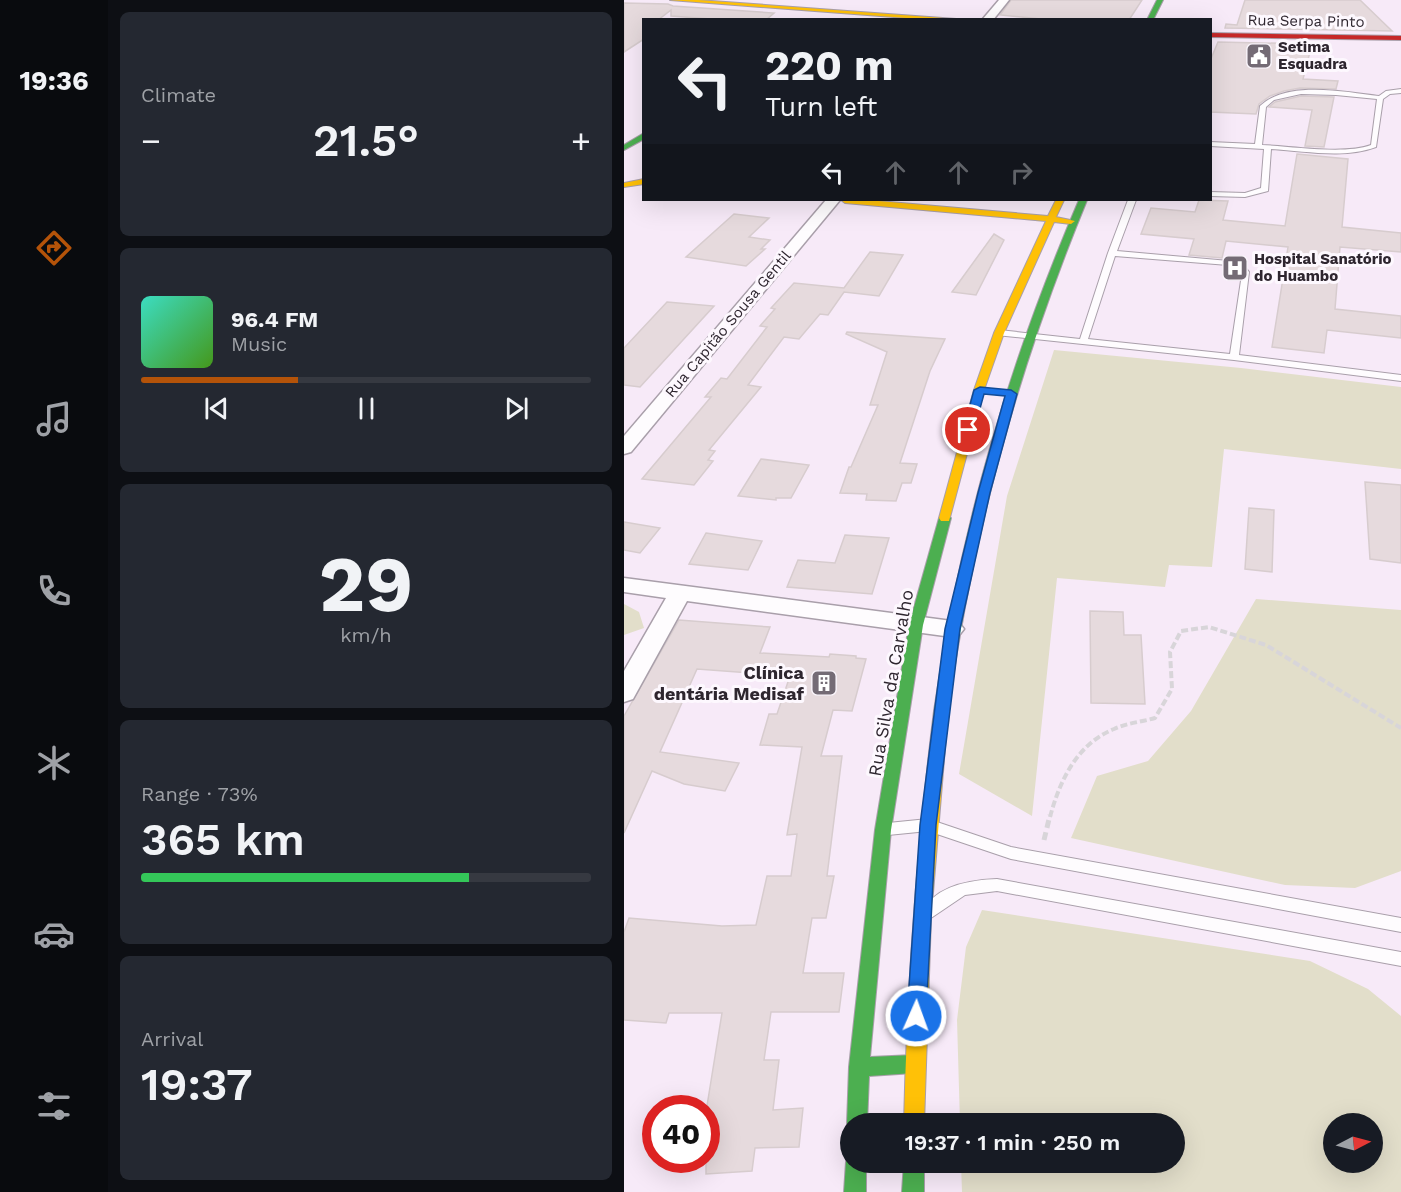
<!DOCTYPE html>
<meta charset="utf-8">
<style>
:root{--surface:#171b24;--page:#242831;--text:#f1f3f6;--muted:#9ea1a6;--line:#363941;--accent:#b45309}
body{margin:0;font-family:"Work Sans",sans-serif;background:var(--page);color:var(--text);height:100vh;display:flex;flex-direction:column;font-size:22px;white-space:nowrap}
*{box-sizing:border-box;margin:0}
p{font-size:20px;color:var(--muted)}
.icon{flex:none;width:33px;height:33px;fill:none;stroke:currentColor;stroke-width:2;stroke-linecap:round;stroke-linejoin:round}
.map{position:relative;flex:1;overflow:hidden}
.panel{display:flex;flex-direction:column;gap:12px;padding:12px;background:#0d0f14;width:516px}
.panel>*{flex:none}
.guide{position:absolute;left:18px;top:18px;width:570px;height:183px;border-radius:0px;box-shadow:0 6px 24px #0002;background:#171b24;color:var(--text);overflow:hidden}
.needle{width:39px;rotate:84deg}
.controls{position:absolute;left:699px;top:1113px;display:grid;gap:12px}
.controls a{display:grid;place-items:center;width:60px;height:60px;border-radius:50%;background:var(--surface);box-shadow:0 6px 24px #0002;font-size:30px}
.speed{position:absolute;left:18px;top:1095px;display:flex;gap:12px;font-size:30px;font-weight:700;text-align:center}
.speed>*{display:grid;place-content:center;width:78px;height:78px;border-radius:50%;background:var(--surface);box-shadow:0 6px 24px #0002;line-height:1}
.speed .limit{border:9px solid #d22;background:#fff;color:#111}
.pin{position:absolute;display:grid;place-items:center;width:51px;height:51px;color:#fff;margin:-26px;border:3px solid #fff;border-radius:50%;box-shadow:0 2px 6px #0007}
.me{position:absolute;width:66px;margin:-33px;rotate:2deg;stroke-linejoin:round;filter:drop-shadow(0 0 4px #0008)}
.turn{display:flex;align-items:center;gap:21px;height:126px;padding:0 24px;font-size:27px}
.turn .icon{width:78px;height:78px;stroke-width:2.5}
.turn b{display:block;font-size:42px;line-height:51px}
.lanes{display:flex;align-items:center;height:57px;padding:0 24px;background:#0003;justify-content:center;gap:30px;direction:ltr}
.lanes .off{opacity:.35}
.big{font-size:45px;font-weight:600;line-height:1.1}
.panel .card{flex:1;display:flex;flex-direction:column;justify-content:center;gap:9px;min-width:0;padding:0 21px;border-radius:9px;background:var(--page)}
.panel .dial{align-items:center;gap:0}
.dial b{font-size:78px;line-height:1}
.song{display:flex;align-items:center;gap:18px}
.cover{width:72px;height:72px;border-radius:9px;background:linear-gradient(135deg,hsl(170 70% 55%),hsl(100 70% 35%))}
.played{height:6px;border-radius:3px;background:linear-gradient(90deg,var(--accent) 35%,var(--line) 35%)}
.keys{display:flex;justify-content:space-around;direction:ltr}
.heat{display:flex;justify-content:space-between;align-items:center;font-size:33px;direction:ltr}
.charge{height:9px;border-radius:4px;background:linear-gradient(90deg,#34c759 73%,var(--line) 0)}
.trip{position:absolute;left:216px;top:1113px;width:345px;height:60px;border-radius:30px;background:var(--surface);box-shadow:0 6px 24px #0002;font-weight:600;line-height:60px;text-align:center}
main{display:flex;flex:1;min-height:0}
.menu{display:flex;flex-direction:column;width:108px;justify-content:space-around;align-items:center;background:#090b0e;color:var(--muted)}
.menu .icon{width:42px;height:42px}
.menu .current{color:var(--accent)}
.menu b{font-size:27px;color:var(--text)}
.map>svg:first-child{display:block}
.green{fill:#e2deca;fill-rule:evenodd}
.building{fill:#e6dadd;stroke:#d7ccce;stroke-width:1.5}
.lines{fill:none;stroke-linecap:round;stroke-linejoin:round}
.lane-casing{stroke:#a99faa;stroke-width:2}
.street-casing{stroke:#a99faa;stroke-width:3}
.fast-casing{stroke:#a99faa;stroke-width:2}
.slow-casing{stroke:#a99faa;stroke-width:2}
.jam-casing{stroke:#a99faa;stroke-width:2}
.path-far1{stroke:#d8d5d9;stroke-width:4;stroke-dasharray:7 3;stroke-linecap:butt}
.path{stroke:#d8d5d9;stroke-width:5;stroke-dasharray:8 4.5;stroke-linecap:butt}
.lane{fill:#fefcfe;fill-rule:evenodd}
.street{fill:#fefcfe;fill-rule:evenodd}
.fast{fill:#4caf50;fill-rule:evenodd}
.slow{fill:#ffc107;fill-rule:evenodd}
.jam{fill:#c62828;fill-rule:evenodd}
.route{fill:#1a73e8;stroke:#114b97;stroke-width:1.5}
.labels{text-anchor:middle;stroke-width:6;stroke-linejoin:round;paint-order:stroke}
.far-street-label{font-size:15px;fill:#2e262f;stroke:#fdf8fe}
.far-poi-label{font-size:15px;font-weight:bold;fill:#2e262f;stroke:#fdf8fe;text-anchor:start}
.poi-label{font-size:18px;font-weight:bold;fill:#2e262f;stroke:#fdf8fe;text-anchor:end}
.street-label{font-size:18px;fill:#2e262f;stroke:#fdf8fe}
</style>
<main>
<nav class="menu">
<b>19:36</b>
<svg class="icon current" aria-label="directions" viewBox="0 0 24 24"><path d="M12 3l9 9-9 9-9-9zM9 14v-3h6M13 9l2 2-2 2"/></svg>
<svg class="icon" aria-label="music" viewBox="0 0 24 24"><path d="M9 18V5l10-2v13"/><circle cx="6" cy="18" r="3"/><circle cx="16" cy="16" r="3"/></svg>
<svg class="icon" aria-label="phone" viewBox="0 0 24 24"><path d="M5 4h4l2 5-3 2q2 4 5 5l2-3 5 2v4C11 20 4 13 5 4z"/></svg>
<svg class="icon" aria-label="climate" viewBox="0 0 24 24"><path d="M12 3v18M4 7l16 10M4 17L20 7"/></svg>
<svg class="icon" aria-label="car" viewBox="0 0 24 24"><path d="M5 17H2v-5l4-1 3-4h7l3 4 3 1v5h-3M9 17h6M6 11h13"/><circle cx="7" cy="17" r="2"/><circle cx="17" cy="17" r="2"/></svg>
<svg class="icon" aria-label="filters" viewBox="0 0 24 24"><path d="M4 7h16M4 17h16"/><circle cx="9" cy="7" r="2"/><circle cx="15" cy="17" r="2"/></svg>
</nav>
<section class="panel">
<div class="card"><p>Climate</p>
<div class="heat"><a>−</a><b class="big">21.5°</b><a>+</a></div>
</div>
<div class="card">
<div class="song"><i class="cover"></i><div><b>96.4 FM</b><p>Music</p></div></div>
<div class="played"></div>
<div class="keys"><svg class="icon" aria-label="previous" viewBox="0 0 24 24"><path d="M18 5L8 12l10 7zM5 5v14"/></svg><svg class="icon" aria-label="pause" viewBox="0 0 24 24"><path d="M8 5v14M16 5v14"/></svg><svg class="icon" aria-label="next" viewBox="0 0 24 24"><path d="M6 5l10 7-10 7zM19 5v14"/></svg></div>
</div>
<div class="card dial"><b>29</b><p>km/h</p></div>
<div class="card"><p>Range · 73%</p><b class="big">365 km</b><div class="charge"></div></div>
<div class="card"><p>Arrival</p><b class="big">19:37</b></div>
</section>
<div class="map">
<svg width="777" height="1192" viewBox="0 0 777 1192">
<rect width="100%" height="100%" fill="#f7eaf8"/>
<g class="green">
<polygon points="430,350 617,368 777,387 777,469 600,449 588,567 545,565 541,587 433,578 408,816 335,774 383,496"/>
<polygon points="632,599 777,610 777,871 731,888 661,885 447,838 473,776 524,761 567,711"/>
<polygon points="0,604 15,612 20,628 0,635"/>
<path d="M358,910l328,51 58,28 33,27v176h-439l-1,-29 213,-1v-38l-214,-1 -3,-103 9,-73zM710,1124h38v38h-38z"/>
</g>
<g class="building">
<polygon points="387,0 518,0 505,20 427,20 376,15"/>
<polygon points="621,0 736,0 768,31 601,28 602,24 613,25"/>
<polygon points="0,3 44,4 49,6 150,13 142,20 100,20 47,16 47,10 34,20 20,20 20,39 0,52"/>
<polygon points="594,42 688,44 679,79 714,81 712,89 676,88 660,91 646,96 635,104 632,114 586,112 586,61"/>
<polygon points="677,96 710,97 700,147 681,146 688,110 645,107 651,102"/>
<polygon points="673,154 724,159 718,227 777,233 777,252 716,247 711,309 777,316 777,338 703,330 700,353 648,347 664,247 602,241 598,258 565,255 570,239 517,234 527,208 571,212 575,200 604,201 599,220 661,226"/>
<polygon points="110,214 145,218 125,237 146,240 137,249 141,249 122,266 62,257"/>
<polygon points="370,234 380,240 352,295 328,292"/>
<polygon points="246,252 279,255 255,296 220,292 204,315 196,314 175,339 160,337 124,385 137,387 85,450 91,451 84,460 89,461 70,485 18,479 87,397 81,397 97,378 103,379 143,327 136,326 151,309 147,308 170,283 220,288"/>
<polygon points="43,302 90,306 16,387 0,385 0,348"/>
<polygon points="223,332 321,339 306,371 276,463 293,464 287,483 278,483 272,501 242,500 243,494 216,493 225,467 227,467 254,405 246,405 263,352 222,334"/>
<polygon points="137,459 185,465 167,498 152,498 152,500 114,496"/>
<polygon points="741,482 777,485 777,563 746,559"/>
<polygon points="625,508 650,510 648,572 621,569"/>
<polygon points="0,522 36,528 16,553 0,550"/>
<polygon points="82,533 138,541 124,570 65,564"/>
<polygon points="221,535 265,538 248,594 163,587 174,560 211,563"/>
<polygon points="466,611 499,612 500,635 517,635 521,704 467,703"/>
<polygon points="55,620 146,627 136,653 205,657 206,654 232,656 232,658 242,659 228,711 209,710 197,756 218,756 203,876 210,876 202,918 188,918 179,973 220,973 215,1012 147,1012 140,1060 155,1060 149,1110 179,1108 175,1147 131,1148 128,1171 82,1174 82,1112 98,1013 45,1013 42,1023 0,1020 0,932 5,918 98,926 132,925 143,876 167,876 173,834 163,835 178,747 136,745 145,714 153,714 166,676 73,669 36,752 115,763 101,791 60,784 28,771 0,833 0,716"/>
</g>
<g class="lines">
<g class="lane-casing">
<g id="lane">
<path d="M777,89v4l-11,1 -7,5 -7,48c-32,12 -71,4 -105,2l-3,42 -23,6 -35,-1v-4l35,1 16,-5 3,-39 -54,-3v-4l45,2 5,-38c27,-26 85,-14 119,-10l7,-5zM677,94l35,1 41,4 -6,46c-27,10 -80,1 -109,0l4,-38 8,-7z"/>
<path d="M504,200h8l-19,51 112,10 15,5 5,6 -10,83 162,20v6l-167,-21 -238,-25v-4l3,-1 81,9 28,-86zM491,256l113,9 10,5 4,4 -12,80 -142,-15z"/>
<polygon points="304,819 387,847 777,918 777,932 387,859 304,831 264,835 259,833 257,829 259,825 264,823"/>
<path d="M373,879l404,73v14l-404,-75 -32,4 -34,23 -6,-2 -2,-5c13,-26 48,-31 74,-32z"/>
</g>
</g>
<g class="street-casing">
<g id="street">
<polygon points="375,0 385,0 369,20 358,20"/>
<polygon points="202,200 216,200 7,452 0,454 0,436"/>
<polygon points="0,578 328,621 336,624 340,629 336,634 328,637 63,601 9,699 0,702 0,671 42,598 0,592"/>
</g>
</g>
<g class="fast-casing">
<g id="fast">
<polygon points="533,0 539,0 529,20 523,20"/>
<polygon points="20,133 20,139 0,150 0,145"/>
<path d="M455,200h8c-69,168 -114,330 -139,511l-2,4h-10l-2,-4c26,-181 73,-343 145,-511z"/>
<polygon points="321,514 327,518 299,625 267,830 246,1057 290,1055 297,1058 300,1064 297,1070 290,1073 245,1076 243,1124 226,1124 226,1131 223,1124 225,1067 251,830 285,625 315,518"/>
<polygon points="226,1154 226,1162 242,1162 242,1192 220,1192 222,1162"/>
<polygon points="280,1162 300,1162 300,1192 278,1192"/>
</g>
</g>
<g class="slow-casing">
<g id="slow">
<polygon points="46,0 74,0 346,20 309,20"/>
<polygon points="20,179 20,184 0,187 0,183"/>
<polygon points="217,200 243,200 424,216 432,200 440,200 432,217 451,221 447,224 430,222 380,333 360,390 325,521 317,521 315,518 350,390 370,333 422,221 221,203"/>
<path d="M317,706l5,1 2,4 -17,206 -7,207h-20c3,-139 13,-276 30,-413l2,-4z"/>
</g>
</g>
<g class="jam-casing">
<polygon id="jam" points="586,33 777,36 777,40 586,37"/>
</g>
<path class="path-far1" d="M426,817c10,-37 27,-73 64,-88 13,-6 27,-7 41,-11l17,-29 -2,-37 11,-21 28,-4 57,18 135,83"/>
<polyline class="path" points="420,840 426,815"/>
<use href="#lane" class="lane"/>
<use href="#street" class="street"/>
<use href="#fast" class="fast"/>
<use href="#slow" class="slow"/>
<use href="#jam" class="jam"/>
</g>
<polygon class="route" points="356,387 387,390 393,394 366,493 336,629 312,825 302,1016 299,1022 292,1025 286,1022 283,1016 296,825 321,629 354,493 381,396 360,394 350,430 344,433 340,432 339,430 350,390"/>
<defs>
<g id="civic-square" transform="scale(1.35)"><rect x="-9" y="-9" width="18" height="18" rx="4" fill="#746b75" stroke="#fdf8fe"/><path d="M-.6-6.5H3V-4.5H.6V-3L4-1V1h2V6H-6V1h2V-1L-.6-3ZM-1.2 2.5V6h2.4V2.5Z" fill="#fff"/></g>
<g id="hospital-square" transform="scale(1.35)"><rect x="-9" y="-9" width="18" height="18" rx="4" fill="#746b75" stroke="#fdf8fe"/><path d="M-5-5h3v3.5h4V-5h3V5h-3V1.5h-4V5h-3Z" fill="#fff"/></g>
<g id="building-square" transform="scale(1.35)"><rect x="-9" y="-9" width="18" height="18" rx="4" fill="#746b75" stroke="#fdf8fe"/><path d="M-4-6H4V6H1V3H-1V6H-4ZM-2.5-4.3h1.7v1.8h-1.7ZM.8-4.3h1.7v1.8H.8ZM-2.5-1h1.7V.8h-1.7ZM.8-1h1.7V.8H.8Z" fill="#fff"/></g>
</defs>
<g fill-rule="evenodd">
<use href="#civic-square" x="635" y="56"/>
<use href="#hospital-square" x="611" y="268"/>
<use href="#building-square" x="200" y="683"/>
</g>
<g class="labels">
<g class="far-street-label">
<text transform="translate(682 21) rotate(1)" y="5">Rua Serpa Pinto</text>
<text transform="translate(104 324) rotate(-50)" y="5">Rua Capitão Sousa Gentil</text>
</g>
<g class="far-poi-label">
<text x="654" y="52">Setima<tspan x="654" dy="17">Esquadra</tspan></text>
<text x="630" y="264">Hospital Sanatório<tspan x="630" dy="17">do Huambo</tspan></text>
</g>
<g class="poi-label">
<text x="180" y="679">Clínica<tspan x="180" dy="21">dentária Medisaf</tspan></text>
</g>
<g class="street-label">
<text transform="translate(267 683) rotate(-80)" y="6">Rua Silva da Carvalho</text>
</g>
</g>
</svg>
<div class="controls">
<a><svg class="needle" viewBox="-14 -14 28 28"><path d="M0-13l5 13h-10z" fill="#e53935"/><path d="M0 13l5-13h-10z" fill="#9ea1a6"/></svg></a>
</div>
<div class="speed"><div class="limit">40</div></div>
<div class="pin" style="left:344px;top:430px;background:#d93025"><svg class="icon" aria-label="arrive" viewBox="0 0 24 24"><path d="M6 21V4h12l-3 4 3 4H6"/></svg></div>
<svg class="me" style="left:292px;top:1016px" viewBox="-20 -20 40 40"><circle r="17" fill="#1a73e8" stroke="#fff" stroke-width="3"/><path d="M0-11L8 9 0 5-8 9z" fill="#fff"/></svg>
<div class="trip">19:37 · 1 min · 250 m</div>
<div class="guide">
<div class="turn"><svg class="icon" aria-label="left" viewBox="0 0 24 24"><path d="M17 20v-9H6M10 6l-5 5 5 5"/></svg><div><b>220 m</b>Turn left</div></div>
<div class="lanes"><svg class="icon" aria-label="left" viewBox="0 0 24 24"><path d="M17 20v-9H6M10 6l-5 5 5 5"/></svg><svg class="icon off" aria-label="ahead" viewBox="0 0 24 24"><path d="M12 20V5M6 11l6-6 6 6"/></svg><svg class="icon off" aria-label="ahead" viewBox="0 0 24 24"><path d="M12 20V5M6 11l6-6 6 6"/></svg><svg class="icon off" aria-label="right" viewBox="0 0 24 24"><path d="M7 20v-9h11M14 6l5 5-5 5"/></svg></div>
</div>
</div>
</main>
